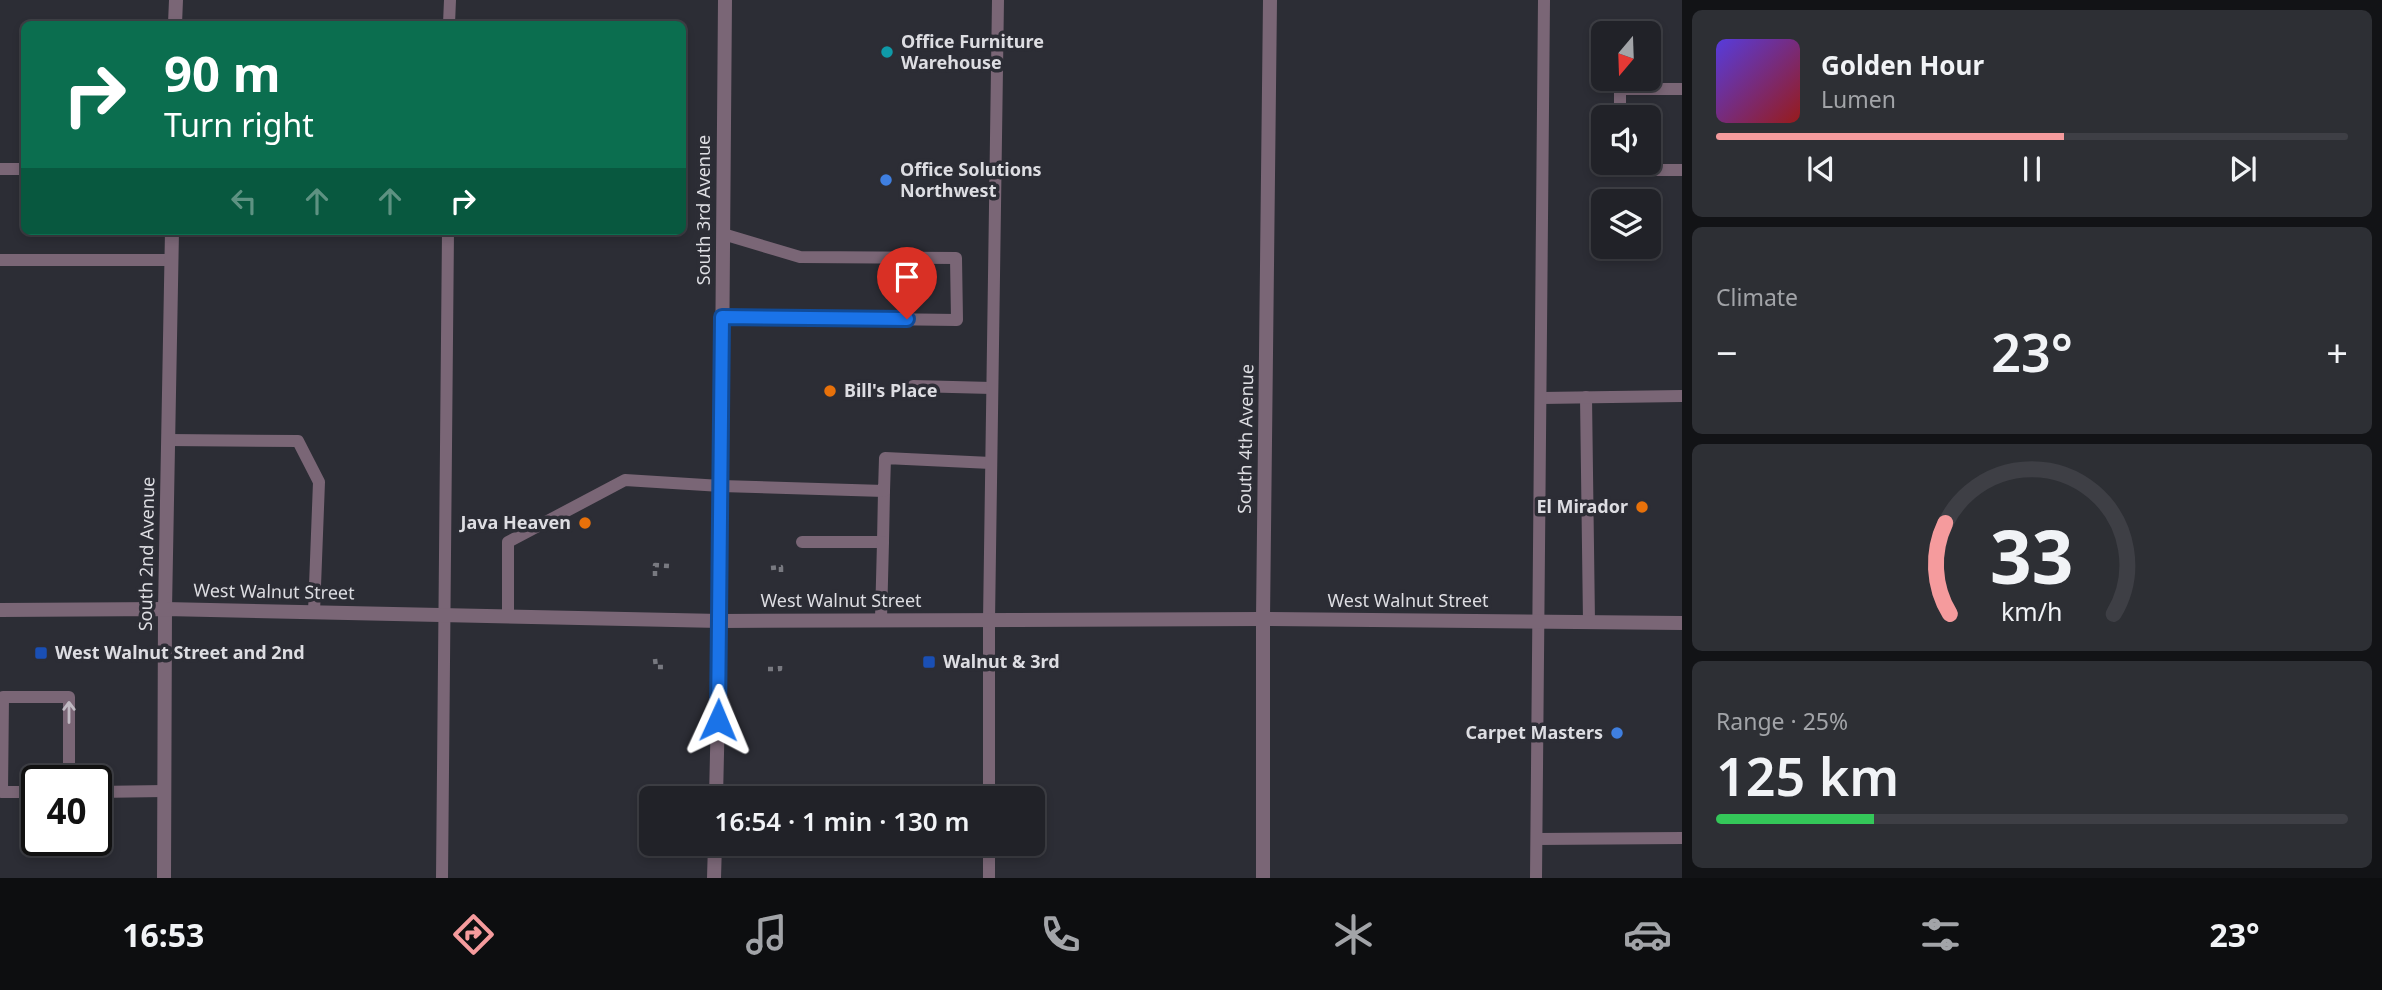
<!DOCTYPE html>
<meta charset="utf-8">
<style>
:root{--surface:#212228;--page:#2d2f34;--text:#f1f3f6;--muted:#a2a4a8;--line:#3e3f45;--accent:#f59b9d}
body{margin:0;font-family:"Noto Sans",sans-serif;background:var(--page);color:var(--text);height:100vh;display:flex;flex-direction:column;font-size:26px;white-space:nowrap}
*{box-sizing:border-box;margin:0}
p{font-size:23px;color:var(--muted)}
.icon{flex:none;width:38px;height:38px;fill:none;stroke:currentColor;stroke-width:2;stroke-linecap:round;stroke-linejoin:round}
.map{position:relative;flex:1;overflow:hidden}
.details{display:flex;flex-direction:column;gap:10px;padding:10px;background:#121316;width:700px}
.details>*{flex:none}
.top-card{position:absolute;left:21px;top:21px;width:665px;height:214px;border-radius:10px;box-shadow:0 4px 10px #0003,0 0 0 2px var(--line);background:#0b6e4f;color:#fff;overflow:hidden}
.needle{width:46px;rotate:199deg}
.fabs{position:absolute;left:1591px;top:21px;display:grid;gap:14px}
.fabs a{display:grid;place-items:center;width:70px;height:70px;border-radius:10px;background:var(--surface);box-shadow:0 4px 10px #0003,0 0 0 2px var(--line);font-size:35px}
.speed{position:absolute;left:21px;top:765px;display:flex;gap:14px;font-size:35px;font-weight:700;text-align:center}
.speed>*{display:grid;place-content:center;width:91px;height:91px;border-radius:50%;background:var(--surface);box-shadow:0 4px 10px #0003,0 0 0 2px var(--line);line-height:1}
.speed .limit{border:4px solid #111;border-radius:10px;background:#fff;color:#111}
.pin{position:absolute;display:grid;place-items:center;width:60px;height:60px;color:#fff;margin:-72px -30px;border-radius:50% 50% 50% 0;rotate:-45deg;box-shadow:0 0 7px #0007}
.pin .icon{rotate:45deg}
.me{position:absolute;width:77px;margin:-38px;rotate:1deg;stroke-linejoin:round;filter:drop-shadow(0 0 5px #0008)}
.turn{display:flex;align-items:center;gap:24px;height:147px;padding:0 28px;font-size:32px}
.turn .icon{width:91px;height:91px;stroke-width:2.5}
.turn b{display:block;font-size:49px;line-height:60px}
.lanes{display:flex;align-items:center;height:66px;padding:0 28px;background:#0003;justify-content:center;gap:35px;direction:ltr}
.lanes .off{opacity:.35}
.big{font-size:52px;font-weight:600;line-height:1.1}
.details .card{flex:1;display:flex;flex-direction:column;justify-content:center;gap:10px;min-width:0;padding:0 24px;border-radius:10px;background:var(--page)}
.details .dial{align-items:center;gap:0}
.dial svg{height:182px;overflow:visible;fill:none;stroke:var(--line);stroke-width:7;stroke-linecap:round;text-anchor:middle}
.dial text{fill:var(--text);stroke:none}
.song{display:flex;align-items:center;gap:21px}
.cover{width:84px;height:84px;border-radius:10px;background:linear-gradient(135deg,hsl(250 70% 55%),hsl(0 70% 35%))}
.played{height:7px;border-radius:4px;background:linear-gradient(90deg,var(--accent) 55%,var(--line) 55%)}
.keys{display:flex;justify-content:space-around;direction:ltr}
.heat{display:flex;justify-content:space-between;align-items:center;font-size:38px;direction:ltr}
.charge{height:10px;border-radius:5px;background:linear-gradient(90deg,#34c759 25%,var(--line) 0)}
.trip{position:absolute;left:639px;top:786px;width:406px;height:70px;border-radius:10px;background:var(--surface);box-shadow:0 4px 10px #0003,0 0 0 2px var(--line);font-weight:600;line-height:70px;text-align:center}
.tab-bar{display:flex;height:112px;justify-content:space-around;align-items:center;background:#0d0e10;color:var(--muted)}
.tab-bar .icon{width:49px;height:49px}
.tab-bar .on{color:var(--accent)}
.tab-bar b{font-size:32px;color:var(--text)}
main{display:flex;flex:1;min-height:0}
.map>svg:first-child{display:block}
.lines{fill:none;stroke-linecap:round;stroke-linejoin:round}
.path{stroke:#787980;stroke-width:4.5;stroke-dasharray:5 5;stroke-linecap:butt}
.service{stroke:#7a6676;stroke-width:12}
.minor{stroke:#7a6676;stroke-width:14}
.tertiary{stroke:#7a6676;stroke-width:14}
.oneway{stroke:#bfb9c2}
.route-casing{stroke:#114b97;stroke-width:18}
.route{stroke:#1a73e8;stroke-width:12}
.culture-dot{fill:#0f9aa8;stroke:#2c2d35;stroke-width:2.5}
.shop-dot{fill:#3f7fe0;stroke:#2c2d35;stroke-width:2.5}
.food-dot{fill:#e8710a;stroke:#2c2d35;stroke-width:2.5}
.transit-dot{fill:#1a4fb4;stroke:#2c2d35;stroke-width:2.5}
.labels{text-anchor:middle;stroke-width:7;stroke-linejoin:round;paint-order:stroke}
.poi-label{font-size:18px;font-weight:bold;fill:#dddde2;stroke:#2c2d35;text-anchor:start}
.street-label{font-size:18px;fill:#dddde2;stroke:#2c2d35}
</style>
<main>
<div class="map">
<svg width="1682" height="878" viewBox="0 0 1682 878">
<rect width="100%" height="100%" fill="#2c2d35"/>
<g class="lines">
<g class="path">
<polyline points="771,568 781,567 781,577"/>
<polyline points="655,576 655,565 669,566"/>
<polyline points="655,659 656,667 667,667"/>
<polyline points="768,669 780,669 780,662"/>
</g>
<g class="service">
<polyline points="449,24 450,0"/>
<polyline points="1620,117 1620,89 1682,89"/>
<polyline points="1620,163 1620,170 1682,170"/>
<polyline points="0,169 24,169"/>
<polyline points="0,260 171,260"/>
<polyline points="722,317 957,320 956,258 800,257 723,234"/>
<polyline points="913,386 992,388"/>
<polyline points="1586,397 1589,622"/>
<polyline points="1541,398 1682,396"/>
<polyline points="168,440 298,441 319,482 314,612"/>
<polyline points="802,542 883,542 884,491"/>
<polyline points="508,617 508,542 625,480 721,486 884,491 885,458 991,463"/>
<polyline points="881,619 883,542"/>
<polyline points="37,792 2,792 3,697 69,697 69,780"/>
<polyline points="96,792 164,791"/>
<polyline points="989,798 989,621 998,0"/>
<polyline points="1537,839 1682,838"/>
<polyline points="989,844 989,878"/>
<polyline points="442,878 448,231"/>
<polyline points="1536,878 1544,0"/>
</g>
<g class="minor">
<polyline points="175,24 176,0"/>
<polyline points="164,878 165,609 172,231"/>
<polyline points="1263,878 1263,619 1270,0"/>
</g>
<g class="tertiary">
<polyline points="0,610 165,609 720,621 1263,619 1682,623"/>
<polyline points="716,798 720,621 725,0"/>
<polyline points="714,878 715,844"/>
</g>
</g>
<defs><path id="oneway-shaft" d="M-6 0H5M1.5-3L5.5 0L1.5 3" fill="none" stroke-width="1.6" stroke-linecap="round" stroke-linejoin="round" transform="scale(1.75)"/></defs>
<use class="oneway" href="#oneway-shaft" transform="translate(69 712) rotate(-90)"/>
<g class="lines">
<g class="route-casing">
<polyline id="route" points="718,720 722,317 907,319"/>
</g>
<use href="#route" class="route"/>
</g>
<circle class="culture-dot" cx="887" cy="52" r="7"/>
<g class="shop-dot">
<circle cx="886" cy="180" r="7"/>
<circle cx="1617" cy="733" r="7"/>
</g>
<g class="food-dot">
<circle cx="830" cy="391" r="7"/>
<circle cx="1642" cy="507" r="7"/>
<circle cx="585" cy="523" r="7"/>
</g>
<g class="transit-dot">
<rect x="34" y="646" width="14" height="14" rx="3.5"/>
<rect x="922" y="655" width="14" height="14" rx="3.5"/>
</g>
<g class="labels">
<g class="poi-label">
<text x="901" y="48">Office Furniture<tspan x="901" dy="21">Warehouse</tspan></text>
<text x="900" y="176">Office Solutions<tspan x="900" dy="21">Northwest</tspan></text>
<text x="844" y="397">Bill's Place</text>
<text x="1628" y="513" text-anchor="end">El Mirador</text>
<text x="571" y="529" text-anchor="end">Java Heaven</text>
<text x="55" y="659">West Walnut Street and 2nd</text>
<text x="943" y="668">Walnut &amp; 3rd</text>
<text x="1603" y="739" text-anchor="end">Carpet Masters</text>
</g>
<g class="street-label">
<text transform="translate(704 210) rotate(-90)" y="6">South 3rd Avenue</text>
<text transform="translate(1246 439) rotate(-89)" y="6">South 4th Avenue</text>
<text transform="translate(147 554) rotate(-89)" y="6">South 2nd Avenue</text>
<text transform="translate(274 592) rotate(1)" y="6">West Walnut Street</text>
<text x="841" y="607">West Walnut Street</text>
<text x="1408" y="607">West Walnut Street</text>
</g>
</g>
</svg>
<div class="fabs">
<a><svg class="needle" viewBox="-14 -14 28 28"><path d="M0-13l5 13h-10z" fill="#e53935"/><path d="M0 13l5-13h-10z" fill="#a2a4a8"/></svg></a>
<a><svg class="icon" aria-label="sound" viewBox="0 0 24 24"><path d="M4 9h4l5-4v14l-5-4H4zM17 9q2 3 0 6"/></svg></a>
<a><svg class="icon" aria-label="layers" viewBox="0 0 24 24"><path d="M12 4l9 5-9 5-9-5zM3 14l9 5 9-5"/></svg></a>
</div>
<div class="speed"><div class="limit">40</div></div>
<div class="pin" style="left:907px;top:319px;background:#d93025"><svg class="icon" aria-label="arrive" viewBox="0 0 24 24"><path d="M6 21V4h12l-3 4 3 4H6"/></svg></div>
<svg class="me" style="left:718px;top:720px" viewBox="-20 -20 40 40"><path d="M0-17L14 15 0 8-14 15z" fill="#1a73e8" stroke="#fff" stroke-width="4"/></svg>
<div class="trip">16:54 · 1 min · 130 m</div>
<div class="top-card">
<div class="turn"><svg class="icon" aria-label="right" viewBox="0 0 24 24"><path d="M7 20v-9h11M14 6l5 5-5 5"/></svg><div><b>90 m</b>Turn right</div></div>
<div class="lanes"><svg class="icon off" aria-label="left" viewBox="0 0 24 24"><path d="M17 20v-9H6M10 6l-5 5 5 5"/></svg><svg class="icon off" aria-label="ahead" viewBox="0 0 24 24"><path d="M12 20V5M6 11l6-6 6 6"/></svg><svg class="icon off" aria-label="ahead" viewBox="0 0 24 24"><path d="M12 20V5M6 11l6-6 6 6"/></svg><svg class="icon" aria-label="right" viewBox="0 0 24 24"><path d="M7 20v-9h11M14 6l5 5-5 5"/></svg></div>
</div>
</div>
<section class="details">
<div class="card">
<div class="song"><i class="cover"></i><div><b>Golden Hour</b><p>Lumen</p></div></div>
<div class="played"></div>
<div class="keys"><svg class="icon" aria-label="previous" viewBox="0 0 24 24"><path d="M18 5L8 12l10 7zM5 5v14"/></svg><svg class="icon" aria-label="pause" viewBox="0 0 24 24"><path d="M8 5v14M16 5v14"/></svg><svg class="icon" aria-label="next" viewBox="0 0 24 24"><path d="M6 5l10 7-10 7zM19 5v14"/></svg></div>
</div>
<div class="card"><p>Climate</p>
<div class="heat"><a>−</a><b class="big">23°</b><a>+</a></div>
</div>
<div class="card dial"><svg viewBox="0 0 100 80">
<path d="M14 69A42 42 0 1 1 86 69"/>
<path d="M14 69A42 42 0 0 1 12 29" stroke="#f59b9d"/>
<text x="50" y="56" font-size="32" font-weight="700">33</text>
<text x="50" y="72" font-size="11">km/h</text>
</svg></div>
<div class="card"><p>Range · 25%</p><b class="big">125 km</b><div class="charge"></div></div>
</section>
</main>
<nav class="tab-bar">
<b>16:53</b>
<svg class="icon on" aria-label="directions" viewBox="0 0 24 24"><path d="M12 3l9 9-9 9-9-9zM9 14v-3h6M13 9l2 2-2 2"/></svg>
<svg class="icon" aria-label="music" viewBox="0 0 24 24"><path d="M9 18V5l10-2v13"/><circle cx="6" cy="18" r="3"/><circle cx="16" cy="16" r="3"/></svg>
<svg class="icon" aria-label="phone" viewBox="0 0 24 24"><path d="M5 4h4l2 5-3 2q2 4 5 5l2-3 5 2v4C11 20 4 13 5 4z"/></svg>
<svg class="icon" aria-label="climate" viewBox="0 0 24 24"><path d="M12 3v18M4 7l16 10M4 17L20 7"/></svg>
<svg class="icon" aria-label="car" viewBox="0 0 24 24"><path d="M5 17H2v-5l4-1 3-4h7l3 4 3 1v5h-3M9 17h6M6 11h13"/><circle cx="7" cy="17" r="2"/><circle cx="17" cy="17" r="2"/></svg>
<svg class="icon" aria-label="filters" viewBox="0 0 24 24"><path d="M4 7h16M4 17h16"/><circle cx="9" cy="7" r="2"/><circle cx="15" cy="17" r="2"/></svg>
<b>23°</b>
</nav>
